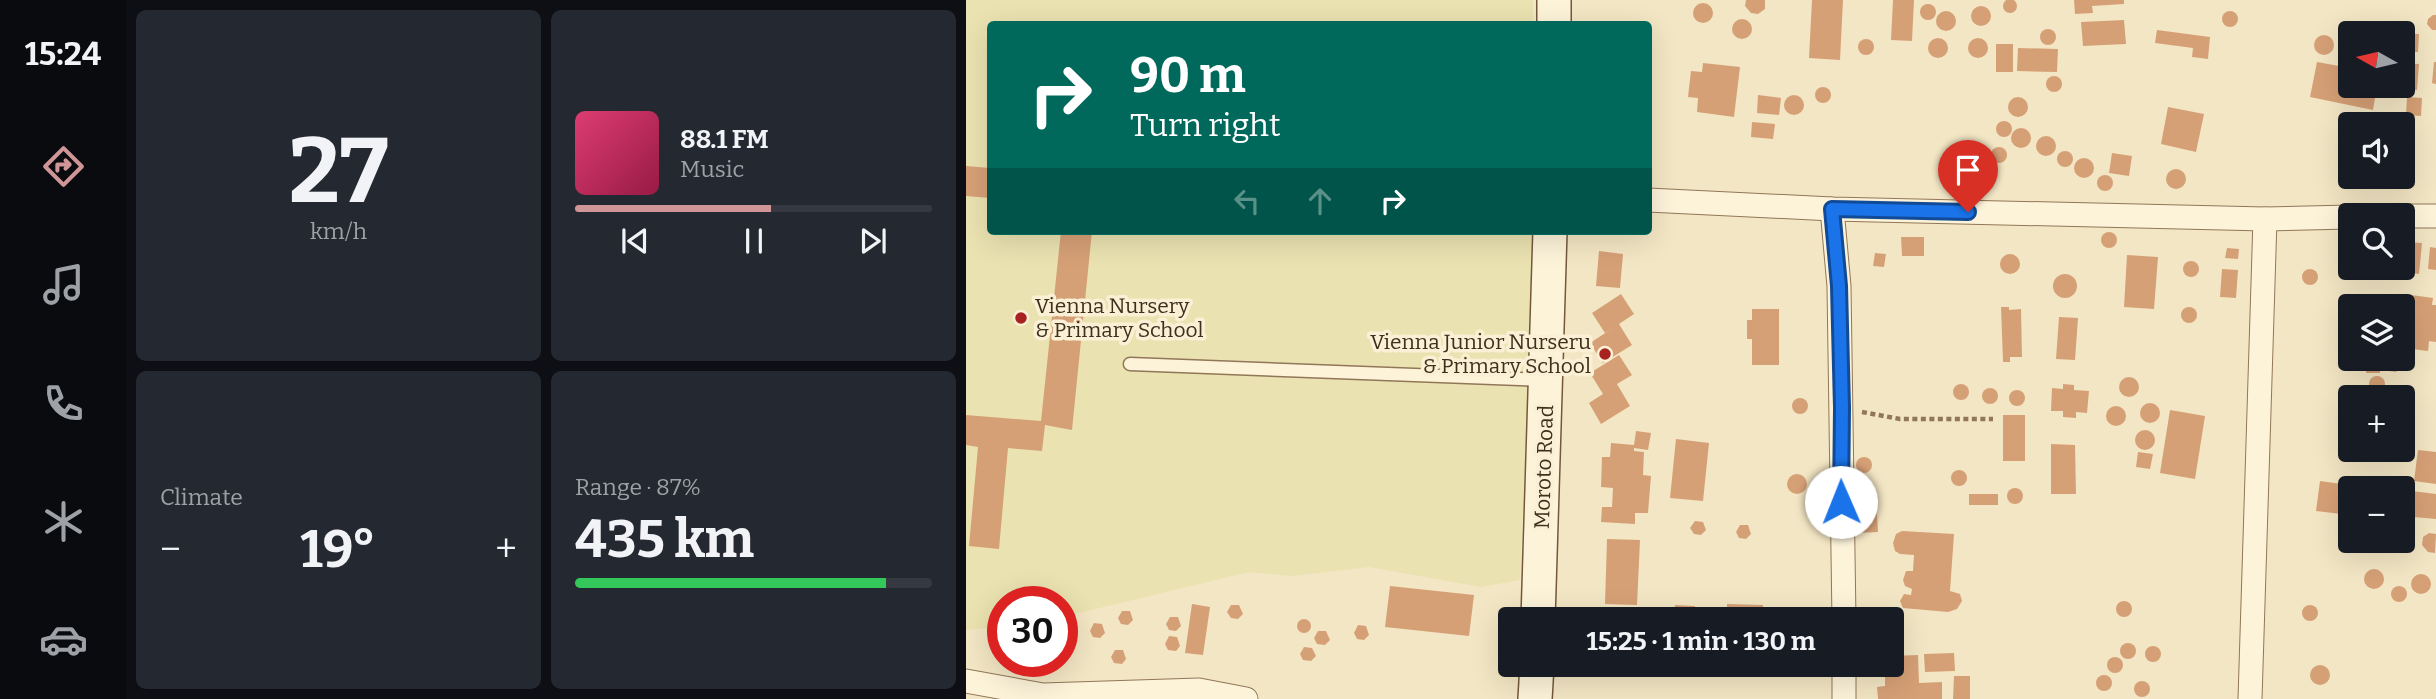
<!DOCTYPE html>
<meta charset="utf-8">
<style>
:root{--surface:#171b24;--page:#242831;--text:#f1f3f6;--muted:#9ea1a6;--line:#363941;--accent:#d09596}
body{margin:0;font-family:Bitter,serif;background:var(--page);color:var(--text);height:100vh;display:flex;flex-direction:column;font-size:26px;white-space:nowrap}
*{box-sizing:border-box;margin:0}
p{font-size:23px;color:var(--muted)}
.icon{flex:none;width:38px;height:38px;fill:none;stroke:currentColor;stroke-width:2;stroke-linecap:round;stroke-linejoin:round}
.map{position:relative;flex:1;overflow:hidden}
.details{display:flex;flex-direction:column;gap:10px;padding:10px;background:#0d0f14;width:840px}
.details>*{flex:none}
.banner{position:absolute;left:21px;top:21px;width:665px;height:214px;border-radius:7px;box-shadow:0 7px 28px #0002;background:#00695c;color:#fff;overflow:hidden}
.needle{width:46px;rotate:278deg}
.tools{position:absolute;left:1372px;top:21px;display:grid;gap:14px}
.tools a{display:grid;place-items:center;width:77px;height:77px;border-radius:7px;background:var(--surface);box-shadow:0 7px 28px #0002;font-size:35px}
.speed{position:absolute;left:21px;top:586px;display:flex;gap:14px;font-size:35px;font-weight:700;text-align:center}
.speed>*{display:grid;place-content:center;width:91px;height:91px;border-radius:50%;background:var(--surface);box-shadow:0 7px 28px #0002;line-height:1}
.speed .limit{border:10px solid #d22;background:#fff;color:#111}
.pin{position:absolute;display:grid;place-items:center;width:60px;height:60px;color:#fff;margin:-72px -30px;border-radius:50% 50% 50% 0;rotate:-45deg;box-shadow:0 0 7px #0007}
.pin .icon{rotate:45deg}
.me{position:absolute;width:77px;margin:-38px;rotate:359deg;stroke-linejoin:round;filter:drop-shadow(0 0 5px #0008)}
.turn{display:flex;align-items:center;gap:24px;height:147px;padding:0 28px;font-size:32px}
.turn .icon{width:91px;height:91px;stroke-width:2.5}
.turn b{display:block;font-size:49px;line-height:60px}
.lanes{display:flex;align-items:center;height:66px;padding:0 28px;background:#0003;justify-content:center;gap:35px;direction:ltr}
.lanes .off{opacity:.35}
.big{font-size:52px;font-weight:700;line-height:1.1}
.details .widget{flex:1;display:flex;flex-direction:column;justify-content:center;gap:10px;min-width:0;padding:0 24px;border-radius:10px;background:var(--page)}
.details .dial{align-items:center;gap:0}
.dial b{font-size:91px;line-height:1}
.song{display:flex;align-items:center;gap:21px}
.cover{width:84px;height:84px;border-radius:10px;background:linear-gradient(135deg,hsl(340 70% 55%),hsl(340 70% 35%))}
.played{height:7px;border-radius:4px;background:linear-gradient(90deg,var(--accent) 55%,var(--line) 55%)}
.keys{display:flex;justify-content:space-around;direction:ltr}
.heat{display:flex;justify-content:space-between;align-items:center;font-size:38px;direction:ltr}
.charge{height:10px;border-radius:5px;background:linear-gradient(90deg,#34c759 87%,var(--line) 0)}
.details .tiles{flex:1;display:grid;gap:10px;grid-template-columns:repeat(2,1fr)}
.trip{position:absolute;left:532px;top:607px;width:406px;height:70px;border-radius:7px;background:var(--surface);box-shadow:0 7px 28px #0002;font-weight:700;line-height:70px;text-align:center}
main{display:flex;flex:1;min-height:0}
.dock{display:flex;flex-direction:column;width:126px;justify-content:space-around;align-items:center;background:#090b0e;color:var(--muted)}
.dock .icon{width:49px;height:49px}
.dock .selected{color:var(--accent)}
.dock b{font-size:32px;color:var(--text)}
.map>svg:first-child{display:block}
.farmland{fill:#eae2b0}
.building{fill:#d6a076}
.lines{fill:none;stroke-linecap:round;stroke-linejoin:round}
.lane-casing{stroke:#917758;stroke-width:15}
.street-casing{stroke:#917758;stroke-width:25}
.secondary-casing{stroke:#73583b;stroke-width:36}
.path{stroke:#917758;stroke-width:4.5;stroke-dasharray:5 3.5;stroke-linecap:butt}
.lane{stroke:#fdf3d9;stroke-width:12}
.street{stroke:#fdf3d9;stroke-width:23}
.secondary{stroke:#fdf3d9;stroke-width:33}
.route-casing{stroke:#114b97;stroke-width:18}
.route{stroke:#1a73e8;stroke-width:12}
.poi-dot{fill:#a82220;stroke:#faf0d5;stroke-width:2.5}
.labels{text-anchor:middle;stroke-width:7;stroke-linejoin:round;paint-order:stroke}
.poi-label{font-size:21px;fill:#3f2f1d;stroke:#faf0d5;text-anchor:start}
.street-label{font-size:21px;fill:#3f2f1d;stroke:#faf0d5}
</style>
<main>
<nav class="dock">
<b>15:24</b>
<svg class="icon selected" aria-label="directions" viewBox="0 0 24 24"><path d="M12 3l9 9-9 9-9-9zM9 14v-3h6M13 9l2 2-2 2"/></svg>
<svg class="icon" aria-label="music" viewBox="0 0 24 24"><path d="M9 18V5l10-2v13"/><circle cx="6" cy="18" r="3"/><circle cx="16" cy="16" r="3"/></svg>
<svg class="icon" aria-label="phone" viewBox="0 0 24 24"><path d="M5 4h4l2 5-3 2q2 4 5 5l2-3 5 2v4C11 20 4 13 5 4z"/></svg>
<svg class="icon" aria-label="climate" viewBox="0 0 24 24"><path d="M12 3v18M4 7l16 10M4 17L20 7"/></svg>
<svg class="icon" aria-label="car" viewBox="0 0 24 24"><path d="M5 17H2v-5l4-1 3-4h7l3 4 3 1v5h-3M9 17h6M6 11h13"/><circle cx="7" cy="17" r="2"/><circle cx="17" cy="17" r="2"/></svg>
</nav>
<section class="details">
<div class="tiles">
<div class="widget dial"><b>27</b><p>km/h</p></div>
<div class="widget">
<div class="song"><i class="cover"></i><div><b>88.1 FM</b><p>Music</p></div></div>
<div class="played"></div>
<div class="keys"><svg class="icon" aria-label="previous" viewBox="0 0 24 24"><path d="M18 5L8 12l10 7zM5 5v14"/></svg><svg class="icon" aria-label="pause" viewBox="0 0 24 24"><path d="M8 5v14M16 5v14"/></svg><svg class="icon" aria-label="next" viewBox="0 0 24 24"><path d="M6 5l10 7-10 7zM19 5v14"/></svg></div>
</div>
<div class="widget"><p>Climate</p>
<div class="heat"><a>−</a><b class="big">19°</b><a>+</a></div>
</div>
<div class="widget"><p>Range · 87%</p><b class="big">435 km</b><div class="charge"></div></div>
</div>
</section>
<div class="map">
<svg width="1470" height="699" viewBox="0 0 1470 699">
<rect width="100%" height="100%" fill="#f3e6c4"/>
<polygon class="farmland" points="0,0 567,0 567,24 24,24 24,231 569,231 554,580 515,587 403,567 326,576 283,572 96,617 96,602 37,602 37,627 0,630"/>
<g class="building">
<circle cx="1044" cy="6" r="7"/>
<polygon points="780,0 799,0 799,9 792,14 785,13 779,6"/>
<polygon points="846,0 877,0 874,60 843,58"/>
<polygon points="927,0 948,0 946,41 925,40"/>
<polygon points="1108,0 1158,0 1158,4 1126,6 1127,13 1109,14"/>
<circle cx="737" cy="13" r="10"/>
<circle cx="962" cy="12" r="8"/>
<circle cx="1015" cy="16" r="10"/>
<circle cx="980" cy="21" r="10"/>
<circle cx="1264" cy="19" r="8"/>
<polygon points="1467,15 1470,15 1470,30 1466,30 1461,24 1462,19"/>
<circle cx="776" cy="29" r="10"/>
<polygon points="1158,20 1160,44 1117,46 1115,22"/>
<circle cx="1082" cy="37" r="8"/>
<polygon points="1191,30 1244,37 1242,59 1226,57 1227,48 1189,43"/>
<polygon points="1437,33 1453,34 1452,52 1437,51"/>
<circle cx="1358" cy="45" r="10"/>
<circle cx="1012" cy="48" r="10"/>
<circle cx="972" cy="48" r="10"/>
<circle cx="900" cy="47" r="8"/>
<rect x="1030" y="44" width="17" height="28"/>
<polygon points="1052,48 1092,49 1091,72 1051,71"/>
<polygon points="1351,62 1384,68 1384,86 1411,86 1407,110 1344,97"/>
<polygon points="1468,62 1470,62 1470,84 1466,83"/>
<polygon points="737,63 774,67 768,117 731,112 732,98 722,97 725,71 736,72"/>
<polygon points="1437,63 1453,64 1451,90 1434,89 1434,86 1437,86"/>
<circle cx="1088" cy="84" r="8"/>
<circle cx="857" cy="95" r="8"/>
<circle cx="828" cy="105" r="10"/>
<polygon points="792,95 815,98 813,115 791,113"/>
<circle cx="1052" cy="107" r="10"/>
<polygon points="1441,97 1456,98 1455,116 1440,115"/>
<polygon points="1202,107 1238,114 1230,152 1195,144"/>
<circle cx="1038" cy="129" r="8"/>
<polygon points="786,122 809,124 807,139 785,137"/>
<circle cx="1055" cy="138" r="10"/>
<circle cx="1080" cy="146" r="10"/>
<circle cx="1033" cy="155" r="8"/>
<circle cx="1099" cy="159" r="8"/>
<polygon points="1146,153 1166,156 1163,176 1143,173"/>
<circle cx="1118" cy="168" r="10"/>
<polygon points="0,166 24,168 24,198 0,196"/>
<circle cx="1210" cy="179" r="10"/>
<circle cx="1139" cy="183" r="8"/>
<polygon points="95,231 126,231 106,430 79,425 76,451 42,448 33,549 3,546 12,447 0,445 0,415 75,421"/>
<circle cx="1143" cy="240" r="8"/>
<polygon points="935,237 958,237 958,256 936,256"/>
<polygon points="1441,242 1456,243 1453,274 1438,272"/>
<polygon points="1464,247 1470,248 1470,270 1462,269"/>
<polygon points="1261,248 1273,249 1272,259 1259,258"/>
<polygon points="633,251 657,254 654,288 630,286"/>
<polygon points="909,253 920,254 918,267 907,266"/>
<circle cx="1044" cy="264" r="10"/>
<polygon points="1161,255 1192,257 1188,309 1158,307"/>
<circle cx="1225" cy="269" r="8"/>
<polygon points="1256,269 1272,270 1270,298 1254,297"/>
<circle cx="1344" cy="277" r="8"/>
<circle cx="1099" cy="286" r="12"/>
<polygon points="655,294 668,314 653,324 666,345 637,363 624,343 650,326 639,333 626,313"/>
<polygon points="1445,295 1467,298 1466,305 1470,305 1470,342 1463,341 1462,351 1438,348"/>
<polygon points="1035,307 1043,307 1043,310 1055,309 1056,357 1044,357 1044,362 1037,362"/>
<circle cx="1223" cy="315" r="8"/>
<polygon points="786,309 813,309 813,365 786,365 786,339 781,339 781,320 786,320"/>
<polygon points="1093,317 1112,318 1109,360 1090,359"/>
<polygon points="653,355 666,375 651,384 664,406 635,424 623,403 637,394 624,373"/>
<polygon points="1401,359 1415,359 1414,373 1400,373"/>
<polygon points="1418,359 1438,359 1437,366 1430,372 1423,371 1418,364"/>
<circle cx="1411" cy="384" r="8"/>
<circle cx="1163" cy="387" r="10"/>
<polygon points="1097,384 1108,385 1108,390 1123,391 1121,413 1110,412 1110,418 1097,417 1097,411 1085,411 1086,388 1097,389"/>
<circle cx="995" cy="392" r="8"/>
<circle cx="1024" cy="396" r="8"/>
<circle cx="1051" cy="398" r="8"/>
<circle cx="834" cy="406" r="8"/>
<circle cx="1184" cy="413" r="10"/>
<circle cx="1150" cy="416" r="10"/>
<polygon points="1204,410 1239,416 1229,479 1194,473"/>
<rect x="1037" y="415" width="22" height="46"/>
<circle cx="1179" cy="440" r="10"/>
<polygon points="670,431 685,433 682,450 668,448 668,451 678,452 677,475 685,476 682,513 669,513 669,524 635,522 636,507 646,507 647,488 635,487 636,457 644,457 645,443 668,445"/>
<polygon points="710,439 743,443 737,501 704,498"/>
<polygon points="1085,444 1109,445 1110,494 1085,494"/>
<polygon points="1452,450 1470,452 1470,484 1448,481"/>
<polygon points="1172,452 1187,454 1184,469 1170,467"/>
<circle cx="898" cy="465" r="8"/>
<circle cx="993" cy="478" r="8"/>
<circle cx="831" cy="484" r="10"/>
<polygon points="1354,481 1397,487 1384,488 1384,515 1350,511"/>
<circle cx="897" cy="491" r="8"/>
<circle cx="1049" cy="496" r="8"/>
<polygon points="1438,490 1470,494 1470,519 1437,516"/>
<rect x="1003" y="494" width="29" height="11"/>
<polygon points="911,514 912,532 890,533 890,515"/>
<polygon points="729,521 737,522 740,530 735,535 728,534 724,528"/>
<polygon points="774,525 782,525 785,534 780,539 773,538 770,532"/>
<polygon points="936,531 988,534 984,591 994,594 996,601 991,609 982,612 937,608 934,601 938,594 945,595 946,589 939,586 937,580 940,571 947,571 948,555 934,554 929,551 927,543 930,534"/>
<polygon points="1463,533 1470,534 1469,553 1462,552 1456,545 1457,537"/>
<polygon points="641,539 674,540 671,605 639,604"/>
<circle cx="1408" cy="579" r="10"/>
<circle cx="1455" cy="584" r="10"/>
<polygon points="424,586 508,595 503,636 419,627"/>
<circle cx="1433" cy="594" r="8"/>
<circle cx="1158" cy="609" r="8"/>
<polygon points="226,604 244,607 237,655 219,653"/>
<polygon points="761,604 797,605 797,620 761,620"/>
<polygon points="265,605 273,605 277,614 272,619 265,618 261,612"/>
<polygon points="709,605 729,606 729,620 708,620"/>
<circle cx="1344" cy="613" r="8"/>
<polygon points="156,611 164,611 167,620 162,625 155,624 152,618"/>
<polygon points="204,617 212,617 215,626 210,631 203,630 200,624"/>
<circle cx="338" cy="626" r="7"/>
<polygon points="128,623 136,624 139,633 134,638 127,637 124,631"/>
<polygon points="392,625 400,626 403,635 398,640 391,639 388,633"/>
<polygon points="352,631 360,631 364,640 359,645 351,644 348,638"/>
<polygon points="203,636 211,637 214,646 210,651 202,650 199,644"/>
<circle cx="1162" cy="651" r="8"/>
<circle cx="1187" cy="654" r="8"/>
<polygon points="338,647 346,648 350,656 345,661 337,660 334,654"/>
<polygon points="149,650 157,650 160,659 156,664 148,663 145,657"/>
<polygon points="988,653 989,671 959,672 958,654"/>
<polygon points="952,655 953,683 976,682 976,699 912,699 911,687 919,686 919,665 926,665 926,656"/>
<circle cx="1149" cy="665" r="8"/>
<circle cx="1354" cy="675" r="10"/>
<polygon points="760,665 797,665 797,670 760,669"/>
<circle cx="1138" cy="683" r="8"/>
<polygon points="988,676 1004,676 1004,699 987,699"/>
<circle cx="1176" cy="689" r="8"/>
</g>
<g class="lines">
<g class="lane-casing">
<polyline id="lane" points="164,364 577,380"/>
</g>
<g class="street-casing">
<g id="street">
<polyline points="682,200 866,209 1299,219 1284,699"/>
<polyline points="866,209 873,286 878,620"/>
<polyline points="1437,216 1470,216"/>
<polyline points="1299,219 1384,217"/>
<polyline points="878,665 878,699"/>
<polyline points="0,681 77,695 233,690 280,699"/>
</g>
</g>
<g class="secondary-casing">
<g id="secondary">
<polyline points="588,24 588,0"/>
<polyline points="572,620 584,231"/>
<polyline points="569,699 571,665"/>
</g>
</g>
<polyline class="path" points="896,412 934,419 1027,419"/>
<use href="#lane" class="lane"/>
<use href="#street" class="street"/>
<use href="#secondary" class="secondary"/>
</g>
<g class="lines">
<g class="route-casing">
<polyline id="route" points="875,502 876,408 873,286 866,209 1002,212"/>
</g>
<use href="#route" class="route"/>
</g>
<g class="poi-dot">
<circle cx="55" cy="318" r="7"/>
<circle cx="639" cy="354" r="7"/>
</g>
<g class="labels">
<g class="poi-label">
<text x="69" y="313">Vienna Nursery<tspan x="69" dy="24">&amp; Primary School</tspan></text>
<text x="625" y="349" text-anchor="end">Vienna Junior Nurseru<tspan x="625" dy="24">&amp; Primary School</tspan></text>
</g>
<g class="street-label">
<text transform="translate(578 467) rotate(-88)" y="7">Moroto Road</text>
</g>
</g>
</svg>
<div class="tools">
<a><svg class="needle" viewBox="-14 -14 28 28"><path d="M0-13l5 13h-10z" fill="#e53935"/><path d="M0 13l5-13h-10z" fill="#9ea1a6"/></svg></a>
<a><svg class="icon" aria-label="sound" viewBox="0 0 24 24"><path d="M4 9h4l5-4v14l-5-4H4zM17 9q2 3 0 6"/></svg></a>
<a><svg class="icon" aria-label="search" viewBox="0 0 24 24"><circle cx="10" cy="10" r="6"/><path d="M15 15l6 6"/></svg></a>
<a><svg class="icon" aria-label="layers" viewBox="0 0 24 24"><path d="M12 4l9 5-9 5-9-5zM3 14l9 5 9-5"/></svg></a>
<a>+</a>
<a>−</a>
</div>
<div class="speed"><div class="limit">30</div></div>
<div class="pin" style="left:1002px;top:212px;background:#d93025"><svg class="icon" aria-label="arrive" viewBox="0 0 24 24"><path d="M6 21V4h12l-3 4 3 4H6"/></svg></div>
<svg class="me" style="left:875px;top:502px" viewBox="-20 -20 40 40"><circle r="19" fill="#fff"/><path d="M0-13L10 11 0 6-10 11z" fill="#1a73e8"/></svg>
<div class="trip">15:25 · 1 min · 130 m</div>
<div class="banner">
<div class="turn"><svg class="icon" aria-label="right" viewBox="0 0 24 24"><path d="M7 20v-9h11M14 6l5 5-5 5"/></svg><div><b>90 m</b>Turn right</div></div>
<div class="lanes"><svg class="icon off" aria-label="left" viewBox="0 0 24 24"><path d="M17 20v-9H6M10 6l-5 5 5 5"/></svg><svg class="icon off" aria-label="ahead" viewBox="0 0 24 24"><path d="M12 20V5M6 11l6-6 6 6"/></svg><svg class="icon" aria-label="right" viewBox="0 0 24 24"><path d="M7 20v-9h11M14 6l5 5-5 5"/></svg></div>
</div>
</div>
</main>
